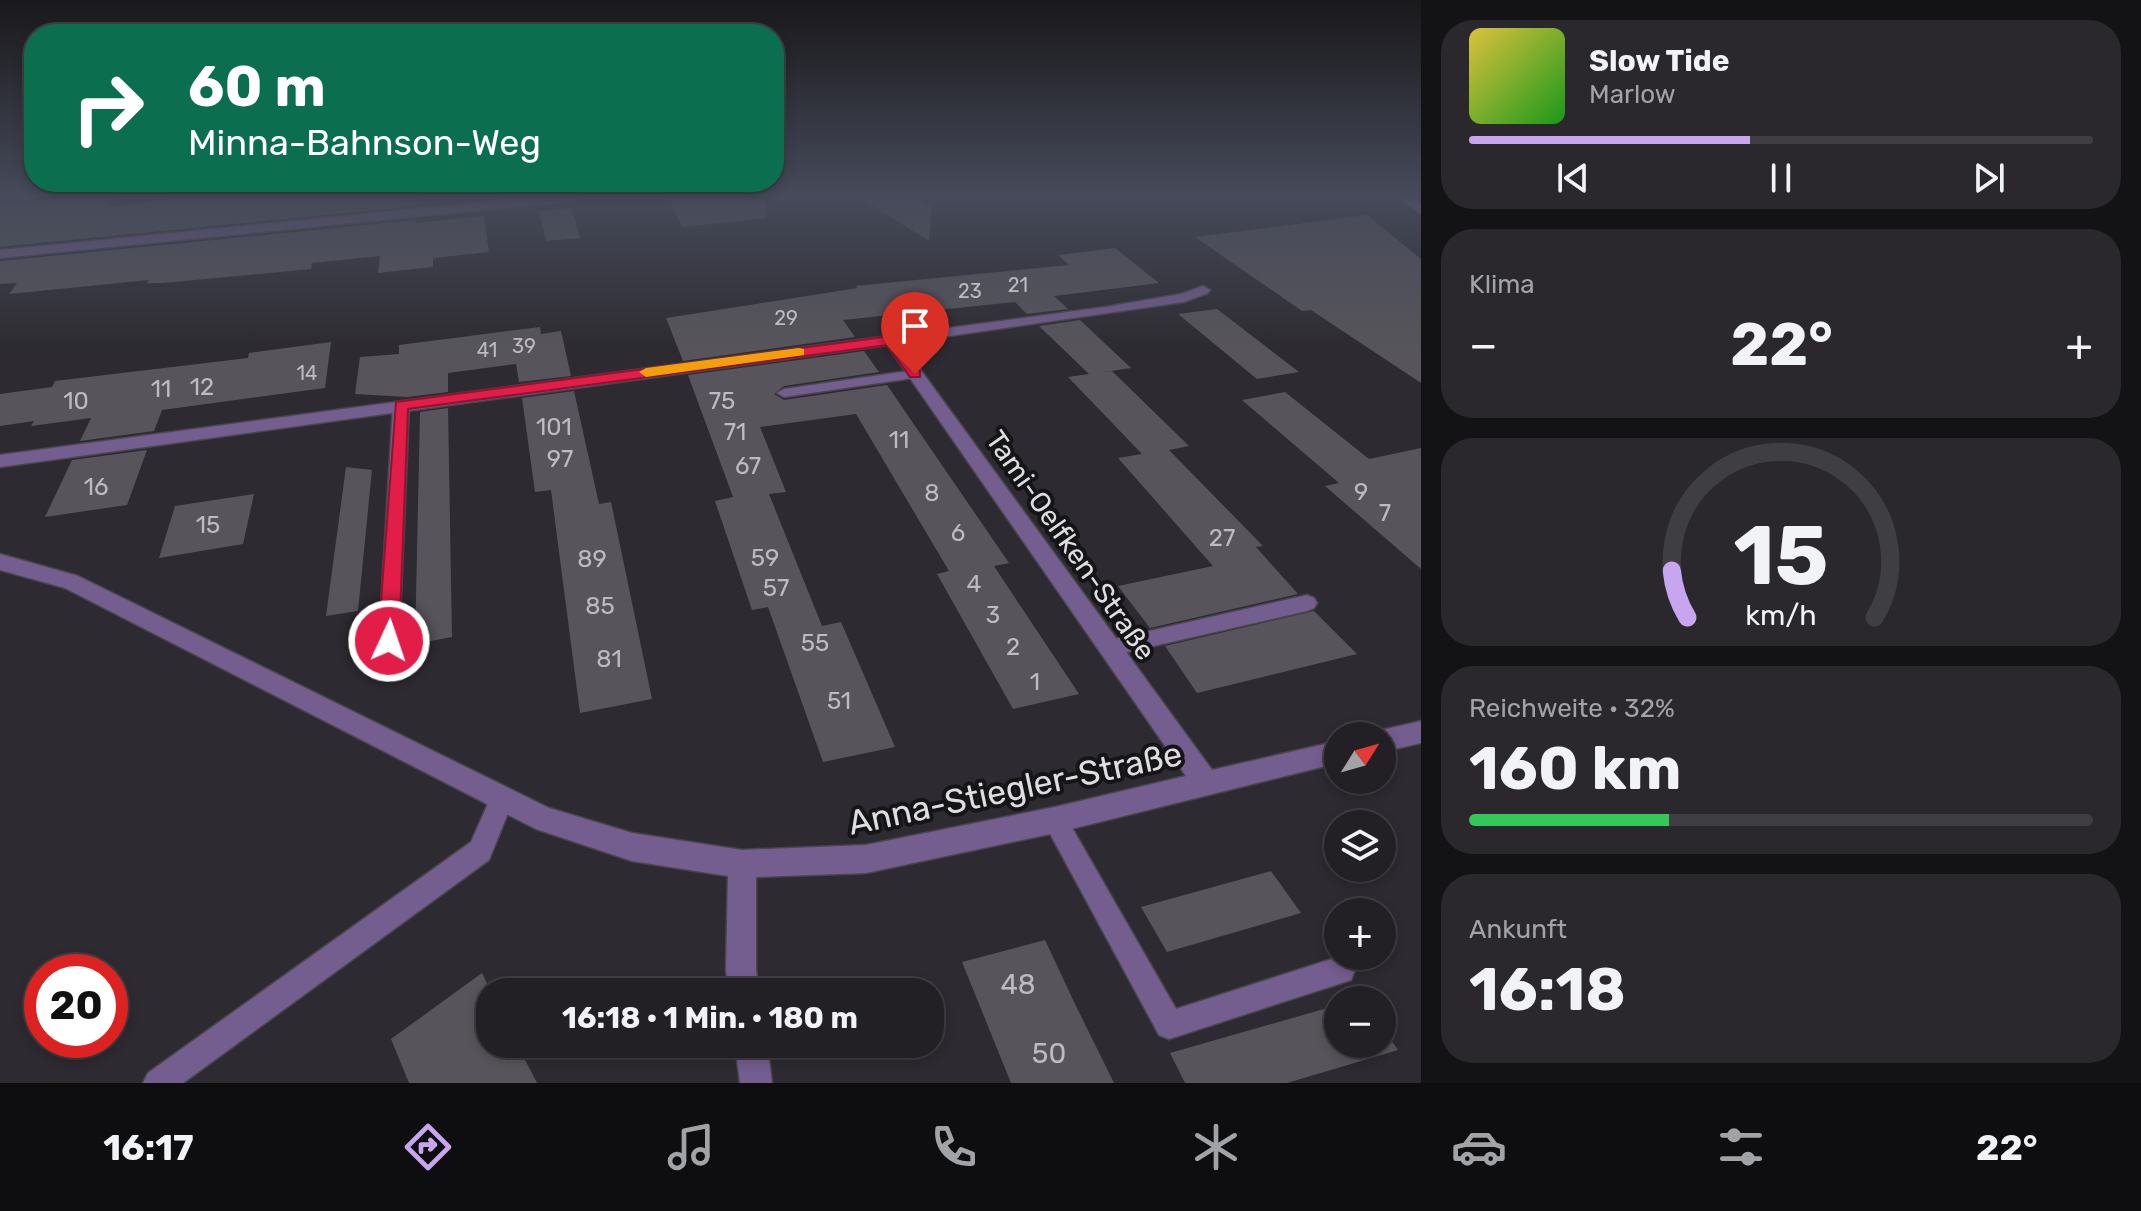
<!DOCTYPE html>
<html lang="de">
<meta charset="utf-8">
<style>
:root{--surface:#222025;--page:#2a282d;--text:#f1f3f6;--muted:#a2a3a7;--line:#3f3e42;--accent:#c7a6ef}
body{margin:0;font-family:Rubik,sans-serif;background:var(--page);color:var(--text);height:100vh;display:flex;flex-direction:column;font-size:30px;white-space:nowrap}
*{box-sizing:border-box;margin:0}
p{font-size:26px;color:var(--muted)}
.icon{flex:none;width:44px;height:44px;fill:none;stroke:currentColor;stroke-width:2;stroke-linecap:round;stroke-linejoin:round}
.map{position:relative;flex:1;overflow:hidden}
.drawer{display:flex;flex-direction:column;gap:20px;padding:20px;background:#131214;width:720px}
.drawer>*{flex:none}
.top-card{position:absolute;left:24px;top:24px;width:760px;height:168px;border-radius:32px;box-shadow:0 4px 12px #0003,0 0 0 2px var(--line);background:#0b6e4f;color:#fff;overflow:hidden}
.needle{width:52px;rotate:53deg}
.buttons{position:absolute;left:1324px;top:722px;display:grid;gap:16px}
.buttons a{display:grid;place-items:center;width:72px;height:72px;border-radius:50%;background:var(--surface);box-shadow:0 4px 12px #0003,0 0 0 2px var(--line);font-size:40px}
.speed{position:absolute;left:24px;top:954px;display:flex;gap:16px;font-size:40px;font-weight:700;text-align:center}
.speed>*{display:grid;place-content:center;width:104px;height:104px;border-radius:50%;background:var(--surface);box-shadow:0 4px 12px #0003,0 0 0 2px var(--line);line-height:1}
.speed .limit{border:12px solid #d22;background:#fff;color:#111}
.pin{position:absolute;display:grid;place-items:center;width:68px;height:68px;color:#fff;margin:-82px -34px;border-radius:50% 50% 50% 0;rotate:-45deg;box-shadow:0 0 8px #0007}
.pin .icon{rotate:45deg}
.me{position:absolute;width:88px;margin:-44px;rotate:3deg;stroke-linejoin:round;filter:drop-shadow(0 0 6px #0008)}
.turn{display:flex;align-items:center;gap:28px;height:168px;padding:0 32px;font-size:36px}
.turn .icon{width:104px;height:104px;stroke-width:2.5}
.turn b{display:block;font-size:56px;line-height:68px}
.big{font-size:60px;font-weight:700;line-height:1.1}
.drawer .tile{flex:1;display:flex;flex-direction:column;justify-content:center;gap:12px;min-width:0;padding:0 28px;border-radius:32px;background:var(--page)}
.drawer .dial{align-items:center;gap:0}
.dial svg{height:208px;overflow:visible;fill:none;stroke:var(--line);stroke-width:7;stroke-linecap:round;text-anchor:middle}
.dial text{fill:var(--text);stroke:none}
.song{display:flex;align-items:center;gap:24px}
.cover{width:96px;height:96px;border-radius:12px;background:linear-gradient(135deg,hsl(50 70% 55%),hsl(120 70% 35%))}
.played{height:8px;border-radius:4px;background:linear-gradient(90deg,var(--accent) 45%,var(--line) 45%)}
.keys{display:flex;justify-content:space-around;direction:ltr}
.heat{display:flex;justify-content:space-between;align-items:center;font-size:44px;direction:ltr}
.charge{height:12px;border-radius:6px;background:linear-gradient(90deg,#34c759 32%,var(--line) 0)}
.trip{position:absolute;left:476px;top:978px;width:468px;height:80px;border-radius:32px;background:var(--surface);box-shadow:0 4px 12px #0003,0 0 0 2px var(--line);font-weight:700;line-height:80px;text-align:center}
.tabs{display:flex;height:128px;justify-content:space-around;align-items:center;background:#0e0d0f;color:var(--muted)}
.tabs .icon{width:56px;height:56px}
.tabs .active{color:var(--accent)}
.tabs b{font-size:36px;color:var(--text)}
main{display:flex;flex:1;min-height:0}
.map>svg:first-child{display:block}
.building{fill:#57555b}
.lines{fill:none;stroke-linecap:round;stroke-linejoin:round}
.lane-casing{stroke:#49474d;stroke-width:3}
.street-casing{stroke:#49474d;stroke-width:3}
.secondary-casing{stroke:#49474d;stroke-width:3}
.lane{fill:#745d8f;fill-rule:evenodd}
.street{fill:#745d8f;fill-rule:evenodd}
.secondary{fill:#9c77c7;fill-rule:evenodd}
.route{fill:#e11d48;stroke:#92132f;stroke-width:2}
.slow{fill:#f59e0b}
.labels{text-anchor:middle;stroke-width:8;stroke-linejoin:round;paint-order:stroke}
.far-number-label{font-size:20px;fill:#bdbbc0}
.number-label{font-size:24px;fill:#bdbbc0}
.street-label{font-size:28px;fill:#dfdde1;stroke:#151417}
.near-number-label{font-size:28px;fill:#bdbbc0}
.near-street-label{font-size:34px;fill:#dfdde1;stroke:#151417}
</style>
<main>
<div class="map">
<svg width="1421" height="1083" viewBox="0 0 1421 1083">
<rect width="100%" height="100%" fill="#2d2b31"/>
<g class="building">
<polygon points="73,197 114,197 107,207 191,197 417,197 416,206 0,247 0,204"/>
<polygon points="668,197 765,197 766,218 682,227"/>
<polygon points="859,197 919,197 932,208 929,241"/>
<polygon points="572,208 580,238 546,241 539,211"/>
<polygon points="1367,215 1421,259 1421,383 1311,310 1302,311 1195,237"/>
<polygon points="484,216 489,252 433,258 433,267 378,273 380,256 312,263 311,269 163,283 147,283 149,280 9,294 17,283 0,284 0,261 416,220 416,223"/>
<polygon points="1115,248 1159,283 1054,296 1068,309 1027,314 1015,302 843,320 855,337 683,361 666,318 858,288 855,286 1069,265 1058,255"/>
<polygon points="1217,309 1299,372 1257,379 1178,314"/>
<polygon points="1080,320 1131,368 1097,373 1112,371 1189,446 1169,450 1263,546 1256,547 1298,594 1150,628 1118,586 1213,566 1118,458 1142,454 1068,377 1089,374 1039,326"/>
<polygon points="540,327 541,334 561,331 571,376 519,382 516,364 448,373 448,392 407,397 355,394 360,357 399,354 399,345"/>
<polygon points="331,342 325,388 162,410 154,431 80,441 91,418 31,426 34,421 0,426 0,394 52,387 55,381 248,358 249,353"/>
<polygon points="864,351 879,372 784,386 774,394 784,400 887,385 1009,563 994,566 1079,694 1013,709 937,574 949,571 856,414 760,427 786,492 769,494 822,626 841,622 895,747 823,762 768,607 752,610 715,501 733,497 688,375"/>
<polygon points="574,391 599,504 611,502 652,699 580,713 551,490 535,492 522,398"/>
<polygon points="1285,392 1369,459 1421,448 1421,569 1325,486 1339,483 1242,400"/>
<polygon points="448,408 452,637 415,644 420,412"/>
<polygon points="147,450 127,505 45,517 72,460"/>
<polygon points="346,467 372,470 358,611 326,616"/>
<polygon points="254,494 243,544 159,558 175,506"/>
<polygon points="1314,611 1357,654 1197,693 1165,646"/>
<polygon points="1271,871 1301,913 1167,952 1141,907"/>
<polygon points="1045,940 1076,1006 1114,1083 1011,1083 962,962"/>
<polygon points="482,973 491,992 490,1044 517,1044 537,1083 409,1083 391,1039"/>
<polygon points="1338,1005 1338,1044 1382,1044 1382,1027 1398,1050 1287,1083 1185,1083 1170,1053"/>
</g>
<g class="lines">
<g class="lane-casing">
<g id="lane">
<polygon points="915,370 920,371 920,377 784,397 777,393 784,389"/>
<polygon points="401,401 409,406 399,641 396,647 389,649 382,647 379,641 393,406"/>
<polygon points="1307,595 1314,598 1317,603 1314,608 1307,611 1110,656 1103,654 1100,648 1103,642 1110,640"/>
<polygon points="502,787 510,790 514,798 489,860 183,1083 143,1083 148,1073 471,842 494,790"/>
<polygon points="1055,808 1063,812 1176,1009 1341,956 1351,960 1355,970 1351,980 1169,1039 1159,1035 1047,828 1043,820 1047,812"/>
</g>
</g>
<g class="street-casing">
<g id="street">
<polygon points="537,197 580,197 574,201 0,258 0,250"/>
<polygon points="1203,286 1210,290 1208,293 1184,302 901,343 1212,770 1338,741 1338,763 1055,833 866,873 756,877 756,970 759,992 729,992 726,970 728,876 632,861 536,829 65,588 0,570 0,554 78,576 549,808 632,833 742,850 866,845 1055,807 1186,776 887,345 0,467 0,455 1105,307 1181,294"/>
<polygon points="1421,721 1421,743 1382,752 1382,736 1372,736 1382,730"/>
<polygon points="735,1044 767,1044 772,1083 740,1083"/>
</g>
</g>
<g class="secondary-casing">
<polygon id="secondary" points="1398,197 1412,197 1421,204 1421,214"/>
</g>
<use href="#lane" class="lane"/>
<use href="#street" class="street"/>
<use href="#secondary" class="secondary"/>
</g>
<linearGradient id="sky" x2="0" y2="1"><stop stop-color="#19181b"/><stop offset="0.56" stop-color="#464a5a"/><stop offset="1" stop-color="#464a5a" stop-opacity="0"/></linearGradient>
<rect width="1421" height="349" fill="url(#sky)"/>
<polygon class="route" points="891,336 895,337 920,371 920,377 910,377 887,345 408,409 399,641 396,646 389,649 381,646 378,641 396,402"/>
<polygon class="slow" points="799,348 804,349 804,355 646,377 639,372 646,368"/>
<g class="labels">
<g class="far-number-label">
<text x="1018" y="292">21</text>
<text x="970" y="298">23</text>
<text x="786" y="325">29</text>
<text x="524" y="353">39</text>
<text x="487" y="357">41</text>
<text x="307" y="380">14</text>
</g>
<g class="number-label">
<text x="202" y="395">12</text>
<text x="161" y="397">11</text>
<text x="76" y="409">10</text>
<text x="722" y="409">75</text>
<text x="554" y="435">101</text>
<text x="735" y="440">71</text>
<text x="899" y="448">11</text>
<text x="560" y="467">97</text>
<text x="748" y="474">67</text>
<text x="96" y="495">16</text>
<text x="1361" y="500">9</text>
<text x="932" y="501">8</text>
<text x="1385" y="521">7</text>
<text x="208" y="533">15</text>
<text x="958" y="541">6</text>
<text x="1222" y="546">27</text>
<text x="765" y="566">59</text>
<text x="592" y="567">89</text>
<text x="974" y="592">4</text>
<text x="776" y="596">57</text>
<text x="600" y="614">85</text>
<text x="993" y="623">3</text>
<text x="815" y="651">55</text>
<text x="1013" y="655">2</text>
<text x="609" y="667">81</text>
<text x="1035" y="690">1</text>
<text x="839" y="709">51</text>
</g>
<g class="street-label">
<text transform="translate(1071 545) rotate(55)" y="10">Tami-Oelfken-Straße</text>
</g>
<g class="near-number-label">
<text x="1018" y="994">48</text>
<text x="1049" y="1063">50</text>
</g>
<g class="near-street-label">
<text transform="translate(1015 788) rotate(-12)" y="12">Anna-Stiegler-Straße</text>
</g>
</g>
</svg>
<div class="buttons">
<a><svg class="needle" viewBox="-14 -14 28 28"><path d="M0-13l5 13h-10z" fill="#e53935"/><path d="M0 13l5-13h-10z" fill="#a2a3a7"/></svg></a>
<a><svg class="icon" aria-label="layers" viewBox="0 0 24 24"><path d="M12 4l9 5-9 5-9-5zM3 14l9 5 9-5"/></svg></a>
<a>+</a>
<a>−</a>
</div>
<div class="speed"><div class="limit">20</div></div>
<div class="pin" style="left:915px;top:374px;background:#d93025"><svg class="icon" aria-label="arrive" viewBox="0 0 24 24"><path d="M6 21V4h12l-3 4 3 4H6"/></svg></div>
<svg class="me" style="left:389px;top:641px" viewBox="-20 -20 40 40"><circle r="17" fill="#e11d48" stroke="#fff" stroke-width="3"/><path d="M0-11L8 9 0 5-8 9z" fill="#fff"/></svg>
<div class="trip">16:18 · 1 Min. · 180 m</div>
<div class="top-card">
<div class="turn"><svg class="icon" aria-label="right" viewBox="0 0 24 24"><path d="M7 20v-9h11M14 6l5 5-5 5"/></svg><div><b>60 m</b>Minna-Bahnson-Weg</div></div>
</div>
</div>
<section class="drawer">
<div class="tile">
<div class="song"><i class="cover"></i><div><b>Slow Tide</b><p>Marlow</p></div></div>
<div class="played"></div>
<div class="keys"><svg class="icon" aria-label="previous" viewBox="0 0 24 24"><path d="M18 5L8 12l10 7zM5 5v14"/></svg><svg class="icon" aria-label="pause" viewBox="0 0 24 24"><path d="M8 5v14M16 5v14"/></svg><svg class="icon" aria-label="next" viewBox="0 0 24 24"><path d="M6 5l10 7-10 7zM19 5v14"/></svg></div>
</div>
<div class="tile"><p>Klima</p>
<div class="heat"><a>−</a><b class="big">22°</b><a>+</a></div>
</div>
<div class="tile dial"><svg viewBox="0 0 100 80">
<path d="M14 69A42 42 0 1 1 86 69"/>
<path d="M14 69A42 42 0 0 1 8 51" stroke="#c7a6ef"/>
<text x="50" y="56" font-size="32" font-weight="700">15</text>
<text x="50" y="72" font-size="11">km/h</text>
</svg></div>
<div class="tile"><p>Reichweite · 32%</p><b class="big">160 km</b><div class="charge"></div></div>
<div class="tile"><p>Ankunft</p><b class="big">16:18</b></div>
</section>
</main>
<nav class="tabs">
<b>16:17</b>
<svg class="icon active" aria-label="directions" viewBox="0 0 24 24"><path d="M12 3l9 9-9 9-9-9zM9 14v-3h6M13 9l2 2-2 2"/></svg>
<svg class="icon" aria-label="music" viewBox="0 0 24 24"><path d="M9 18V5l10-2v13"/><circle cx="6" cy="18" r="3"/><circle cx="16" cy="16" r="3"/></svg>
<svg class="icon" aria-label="phone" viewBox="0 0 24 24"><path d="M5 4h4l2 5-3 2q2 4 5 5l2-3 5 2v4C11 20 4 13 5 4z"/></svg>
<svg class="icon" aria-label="climate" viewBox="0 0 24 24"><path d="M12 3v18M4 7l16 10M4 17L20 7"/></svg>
<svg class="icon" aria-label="car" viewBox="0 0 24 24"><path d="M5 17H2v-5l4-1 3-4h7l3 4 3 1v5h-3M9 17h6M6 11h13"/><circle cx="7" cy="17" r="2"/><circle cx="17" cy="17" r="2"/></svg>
<svg class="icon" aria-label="filters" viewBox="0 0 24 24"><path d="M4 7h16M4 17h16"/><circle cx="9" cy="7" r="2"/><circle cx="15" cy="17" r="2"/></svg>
<b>22°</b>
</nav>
